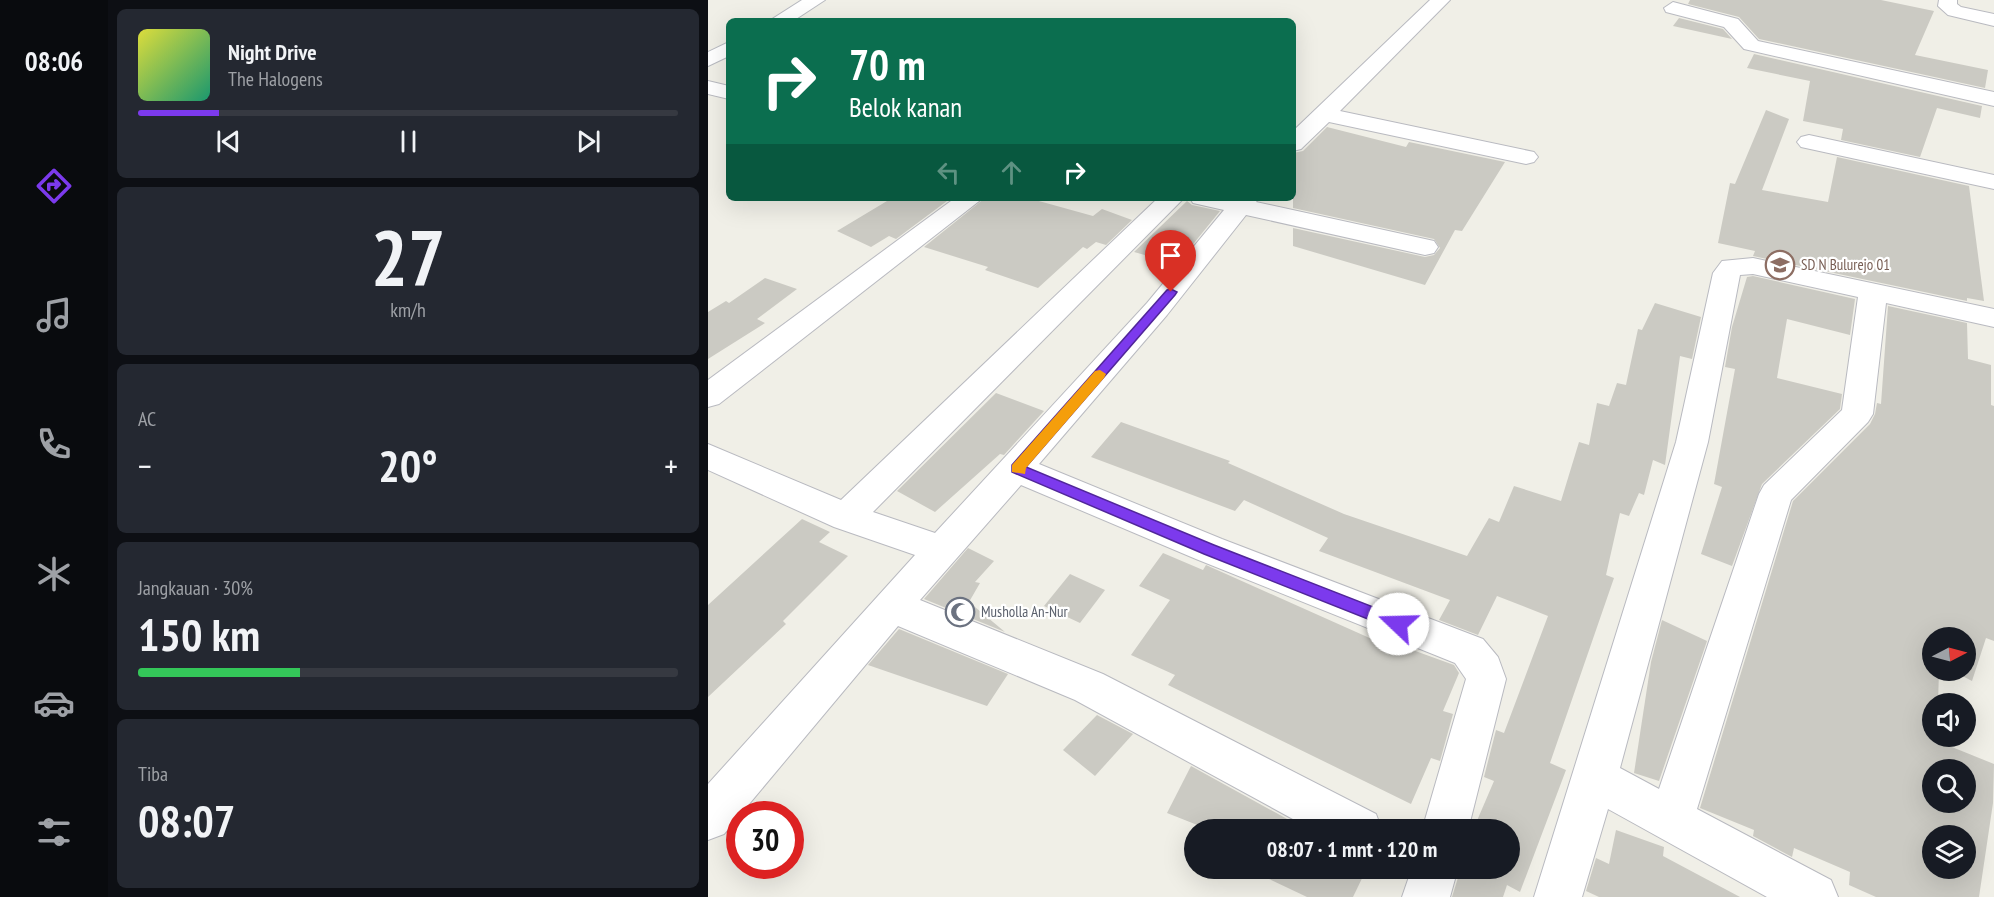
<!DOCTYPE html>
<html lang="id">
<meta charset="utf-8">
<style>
:root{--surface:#171b24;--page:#242831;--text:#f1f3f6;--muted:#9ea1a6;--line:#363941;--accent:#7c3aed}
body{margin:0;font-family:"PT Sans Narrow",sans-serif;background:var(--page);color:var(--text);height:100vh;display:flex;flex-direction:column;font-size:22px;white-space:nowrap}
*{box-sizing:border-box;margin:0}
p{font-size:20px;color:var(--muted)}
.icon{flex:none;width:33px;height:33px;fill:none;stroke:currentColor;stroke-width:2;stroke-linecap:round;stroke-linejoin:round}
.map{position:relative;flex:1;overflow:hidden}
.side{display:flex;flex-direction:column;gap:9px;padding:9px;background:#0d0f14;width:600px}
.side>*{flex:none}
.top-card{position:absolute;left:18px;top:18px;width:570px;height:183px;border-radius:9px;box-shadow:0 6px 24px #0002;background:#0b6e4f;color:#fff;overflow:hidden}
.needle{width:39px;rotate:84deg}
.controls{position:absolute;left:1214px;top:627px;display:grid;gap:12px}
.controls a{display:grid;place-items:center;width:54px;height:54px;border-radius:50%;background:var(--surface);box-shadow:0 6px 24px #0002;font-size:30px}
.speed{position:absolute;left:18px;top:801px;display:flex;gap:12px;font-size:30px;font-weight:700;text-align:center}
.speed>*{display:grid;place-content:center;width:78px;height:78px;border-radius:50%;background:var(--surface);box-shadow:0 6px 24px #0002;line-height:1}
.speed .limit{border:9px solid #d22;background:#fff;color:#111}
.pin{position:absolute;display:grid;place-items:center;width:51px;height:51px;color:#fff;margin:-62px -26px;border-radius:50% 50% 50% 0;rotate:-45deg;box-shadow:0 0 6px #0007}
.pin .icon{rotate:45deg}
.me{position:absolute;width:66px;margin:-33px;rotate:291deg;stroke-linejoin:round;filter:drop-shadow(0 0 4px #0008)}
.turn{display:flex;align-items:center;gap:21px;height:126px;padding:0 24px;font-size:27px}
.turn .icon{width:78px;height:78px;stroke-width:2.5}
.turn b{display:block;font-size:42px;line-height:51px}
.lanes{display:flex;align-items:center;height:57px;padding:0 24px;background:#0003;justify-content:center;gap:30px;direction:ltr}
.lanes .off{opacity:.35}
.big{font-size:45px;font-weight:800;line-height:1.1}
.side .tile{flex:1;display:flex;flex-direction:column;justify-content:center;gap:9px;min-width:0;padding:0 21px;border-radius:9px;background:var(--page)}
.side .dial{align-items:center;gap:0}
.dial b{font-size:78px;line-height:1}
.song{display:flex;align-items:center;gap:18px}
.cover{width:72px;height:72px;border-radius:9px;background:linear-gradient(135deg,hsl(60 70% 55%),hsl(160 70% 35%))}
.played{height:6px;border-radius:3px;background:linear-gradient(90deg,var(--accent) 15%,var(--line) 15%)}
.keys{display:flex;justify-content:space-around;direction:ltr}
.heat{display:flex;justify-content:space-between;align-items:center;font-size:33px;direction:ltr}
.charge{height:9px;border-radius:4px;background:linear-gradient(90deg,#34c759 30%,var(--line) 0)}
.trip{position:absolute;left:476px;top:819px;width:336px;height:60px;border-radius:30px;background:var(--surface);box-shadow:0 6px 24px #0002;font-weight:800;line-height:60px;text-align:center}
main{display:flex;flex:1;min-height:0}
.dock{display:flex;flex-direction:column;width:108px;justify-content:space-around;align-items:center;background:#090b0e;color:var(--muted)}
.dock .icon{width:42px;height:42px}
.dock .active{color:var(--accent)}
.dock b{font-size:27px;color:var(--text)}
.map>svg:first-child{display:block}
.building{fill:#cbcac3;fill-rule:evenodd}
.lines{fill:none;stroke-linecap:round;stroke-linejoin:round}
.minor-casing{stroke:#b9bac0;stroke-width:2}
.secondary-casing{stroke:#b8bac0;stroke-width:2}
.minor{fill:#fff;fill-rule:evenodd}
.secondary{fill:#fff;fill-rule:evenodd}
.route{fill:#7c3aed;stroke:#51269a;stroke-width:1.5}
.slow{fill:#f59e0b}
.labels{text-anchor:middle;stroke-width:4.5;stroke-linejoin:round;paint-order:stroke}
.education-label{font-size:15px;fill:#785e54;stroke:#fff;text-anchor:start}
.worship-label{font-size:15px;fill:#5b616d;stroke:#fff;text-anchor:start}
</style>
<main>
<nav class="dock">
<b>08:06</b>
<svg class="icon active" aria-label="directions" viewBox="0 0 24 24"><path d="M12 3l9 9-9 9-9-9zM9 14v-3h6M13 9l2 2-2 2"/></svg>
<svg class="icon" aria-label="music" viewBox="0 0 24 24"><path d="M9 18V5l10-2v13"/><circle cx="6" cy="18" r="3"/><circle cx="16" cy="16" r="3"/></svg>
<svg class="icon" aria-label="phone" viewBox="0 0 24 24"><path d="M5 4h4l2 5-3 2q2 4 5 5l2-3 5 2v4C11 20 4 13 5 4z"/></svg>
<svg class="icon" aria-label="climate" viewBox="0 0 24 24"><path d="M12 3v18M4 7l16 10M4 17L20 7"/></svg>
<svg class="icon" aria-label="car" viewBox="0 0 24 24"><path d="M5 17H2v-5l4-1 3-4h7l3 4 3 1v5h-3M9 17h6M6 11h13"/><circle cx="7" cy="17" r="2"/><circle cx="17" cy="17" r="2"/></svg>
<svg class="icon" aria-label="filters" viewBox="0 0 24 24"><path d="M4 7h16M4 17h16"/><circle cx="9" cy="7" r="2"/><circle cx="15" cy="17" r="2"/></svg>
</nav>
<section class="side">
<div class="tile">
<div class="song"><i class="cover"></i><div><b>Night Drive</b><p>The Halogens</p></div></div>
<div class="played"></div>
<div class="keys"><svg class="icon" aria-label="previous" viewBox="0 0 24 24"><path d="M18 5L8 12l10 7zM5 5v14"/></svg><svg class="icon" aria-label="pause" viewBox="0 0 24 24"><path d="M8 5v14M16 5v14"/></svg><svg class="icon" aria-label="next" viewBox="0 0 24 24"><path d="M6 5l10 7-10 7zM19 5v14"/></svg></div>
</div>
<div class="tile dial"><b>27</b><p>km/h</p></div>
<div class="tile"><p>AC</p>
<div class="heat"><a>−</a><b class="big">20°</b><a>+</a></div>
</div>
<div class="tile"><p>Jangkauan · 30%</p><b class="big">150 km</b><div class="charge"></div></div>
<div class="tile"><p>Tiba</p><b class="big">08:07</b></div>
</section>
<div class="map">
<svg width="1286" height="897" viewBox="0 0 1286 897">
<rect width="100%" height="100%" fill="#f0efe7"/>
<g class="building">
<polygon points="982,0 1173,0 1226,11 1207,55 1280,70 1277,88 1051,39 1031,17 980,4"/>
<polygon points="971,18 1015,29 1024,39 965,26"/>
<polygon points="1046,54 1274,106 1272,118 1229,108 1212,157 1133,140 1135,129 1095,121 1102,81 1039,68"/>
<polygon points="1058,110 1081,119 1054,190 1120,202 1129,157 1261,186 1276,301 1259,298 1259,301 1045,256 1047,251 1010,243 1022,183 1027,184"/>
<polygon points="619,127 698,147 701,142 797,162 754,231 747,230 717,285 585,246 585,228 717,257 726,255 732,248 726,239 585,208 585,153 595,151"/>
<polygon points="184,198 243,198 188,239 181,236 163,247 129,231"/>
<polygon points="277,198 320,198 385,216 394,209 424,220 398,245 388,242 379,249 375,247 330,288 277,270 280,267 216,247"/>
<polygon points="479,201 484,205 512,211 469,264 426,252"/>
<polygon points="1045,276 1147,299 1142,335 1079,319 1069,378 1134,394 1132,409 1054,484 1024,566 993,554 1014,487 1006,484 1027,369 1017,367 1024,327 1039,277"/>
<polygon points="57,278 89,289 49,319 57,323 0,359 0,312 18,301 21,303"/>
<polygon points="947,303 993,317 984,359 972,356 957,465 945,460 936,495 931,493 921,516 912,513 898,575 906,578 842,763 858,770 812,892 799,885 795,897 744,897 753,868 801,868 801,830 765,830 786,781 776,777 788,730 796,733 840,616 789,596 770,635 731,620 742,600 611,551 620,538 536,500 527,511 383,457 413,422 522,461 520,463 636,514 759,556 781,518 791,522 806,486 853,501 871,442 881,445 889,403 901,406 909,383 918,385 930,329 934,330"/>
<path d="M1180,306l79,17 1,36 23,6v40l3,1v235l-8,-3 -14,43 -21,-11h14v-32h-33v32h7l-1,34h-6v32h6l-1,5 57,23 -1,39 -14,94h-103l-27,-12 1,-13 -56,-24 -2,9 -39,-21 1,-6 -54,-22 93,-307 77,-77 5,-10 2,-11 4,1zM1224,770h33v32h-33zM1224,836h33v32h-33z"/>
<polygon points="288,393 336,411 296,455 292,454 227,512 189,491"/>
<polygon points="94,519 122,532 111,542 140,556 75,621 78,624 0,697 0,605"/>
<polygon points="260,548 286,561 267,582 272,583 261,602 297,632 216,599"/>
<polygon points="455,553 495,570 498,565 675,644 677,640 746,665 751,673 735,711 745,714 732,761 723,758 703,804 460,685 467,675 423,655 462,600 431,586"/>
<polygon points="362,574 397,590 372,623 336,606"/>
<polygon points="954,620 999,641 951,781 926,773 943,662"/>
<polygon points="191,629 300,674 279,706 160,665"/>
<polygon points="389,715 425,734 387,776 355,750"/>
<polygon points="483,766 599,830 502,830 459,813"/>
<polygon points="908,830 956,847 955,856 1032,897 891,897 878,891 888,858 901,864"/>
<polygon points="538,868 659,868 645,897 599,897"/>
</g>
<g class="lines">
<g class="minor-casing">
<g id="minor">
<polygon points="722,0 742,0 632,111 826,152 830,157 826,162 818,164 621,122 593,149 585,151 585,131"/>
<polygon points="1231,0 1249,0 1249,4 1253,7 1286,14 1286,26 1240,15 1230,6"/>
<polygon points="965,2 1030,19 1050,41 1286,92 1286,106 1036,49 1016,27 958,12 956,8"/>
<polygon points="0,81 21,86 21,99 0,94"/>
<polygon points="1101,135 1286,175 1286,189 1093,147 1089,142 1093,137"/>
<polygon points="247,198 275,198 11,404 0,407 0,380"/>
<polygon points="450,198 476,198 165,512 227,533 439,303 516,210 485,203 482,198 551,198 548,202 726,241 730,247 726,253 717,255 538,215 459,315 331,464 514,539 775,639 790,657 798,679 760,830 714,830 758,679 747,663 488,559 313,485 212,600 395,674 668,814 674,830 605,830 367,700 190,626 16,834 0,840 0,784 207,555 126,527 0,470 0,444 133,500"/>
<path d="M1045,258l241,51v18l-108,-24 -13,111 -5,8 -77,78 -94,309 134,71 7,17h-71l-159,-88 -26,88h-48l142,-455 37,-169 9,-12zM1045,274l105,23 -16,113 -78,75 -5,9 -100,295 -39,-21 88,-326 32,-167z"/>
<polygon points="704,868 750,868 742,897 694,897"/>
</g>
</g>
<g class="secondary-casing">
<g id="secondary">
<polygon points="94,0 117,0 85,21 61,21"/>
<polygon points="21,42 21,56 0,66 0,52"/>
</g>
</g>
<use href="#minor" class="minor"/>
<use href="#secondary" class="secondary"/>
</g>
<polygon class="route" points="463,289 469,292 467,295 318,467 506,545 696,619 698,624 696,629 685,629 496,554 304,472 304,465 459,290"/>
<polygon class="slow" points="392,370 398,374 396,378 318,468 317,474 304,472 304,465 387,371"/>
<defs>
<g id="school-ring" transform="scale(1.5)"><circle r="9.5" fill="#fff" stroke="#8d6e63" stroke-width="1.5"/><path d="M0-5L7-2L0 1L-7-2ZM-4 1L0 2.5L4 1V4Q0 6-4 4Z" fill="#8d6e63"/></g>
<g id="mosque-ring" transform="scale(1.5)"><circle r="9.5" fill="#fff" stroke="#6b7280" stroke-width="1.5"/><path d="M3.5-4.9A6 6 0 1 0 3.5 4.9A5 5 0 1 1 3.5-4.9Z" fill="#6b7280"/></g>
</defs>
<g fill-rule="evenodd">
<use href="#school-ring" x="1072" y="265"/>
<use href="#mosque-ring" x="252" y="612"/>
</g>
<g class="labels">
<g class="education-label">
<text x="1093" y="270">SD N Bulurejo 01</text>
</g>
<g class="worship-label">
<text x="273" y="617">Musholla An-Nur</text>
</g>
</g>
</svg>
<div class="controls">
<a><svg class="needle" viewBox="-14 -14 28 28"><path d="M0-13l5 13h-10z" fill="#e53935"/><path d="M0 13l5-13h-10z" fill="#9ea1a6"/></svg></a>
<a><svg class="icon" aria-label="sound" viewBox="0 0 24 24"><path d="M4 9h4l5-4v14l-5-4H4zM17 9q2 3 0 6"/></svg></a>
<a><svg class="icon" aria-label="search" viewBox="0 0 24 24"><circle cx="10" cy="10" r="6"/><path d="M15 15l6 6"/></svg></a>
<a><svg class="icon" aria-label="layers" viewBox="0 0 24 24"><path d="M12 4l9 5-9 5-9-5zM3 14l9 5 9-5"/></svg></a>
</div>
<div class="speed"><div class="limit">30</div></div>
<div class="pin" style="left:463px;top:292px;background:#d93025"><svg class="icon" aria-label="arrive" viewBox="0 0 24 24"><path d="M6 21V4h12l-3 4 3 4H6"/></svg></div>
<svg class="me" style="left:690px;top:624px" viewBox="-20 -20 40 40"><circle r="19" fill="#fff"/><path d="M0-13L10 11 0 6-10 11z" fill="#7c3aed"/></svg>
<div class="trip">08:07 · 1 mnt · 120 m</div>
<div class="top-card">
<div class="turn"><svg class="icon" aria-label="right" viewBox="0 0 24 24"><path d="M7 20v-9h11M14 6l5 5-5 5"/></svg><div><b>70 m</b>Belok kanan</div></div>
<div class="lanes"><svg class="icon off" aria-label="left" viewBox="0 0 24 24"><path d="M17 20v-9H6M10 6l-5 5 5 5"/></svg><svg class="icon off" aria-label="ahead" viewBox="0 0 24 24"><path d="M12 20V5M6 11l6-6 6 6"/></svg><svg class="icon" aria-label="right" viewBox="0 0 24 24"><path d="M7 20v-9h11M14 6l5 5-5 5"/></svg></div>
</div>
</div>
</main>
